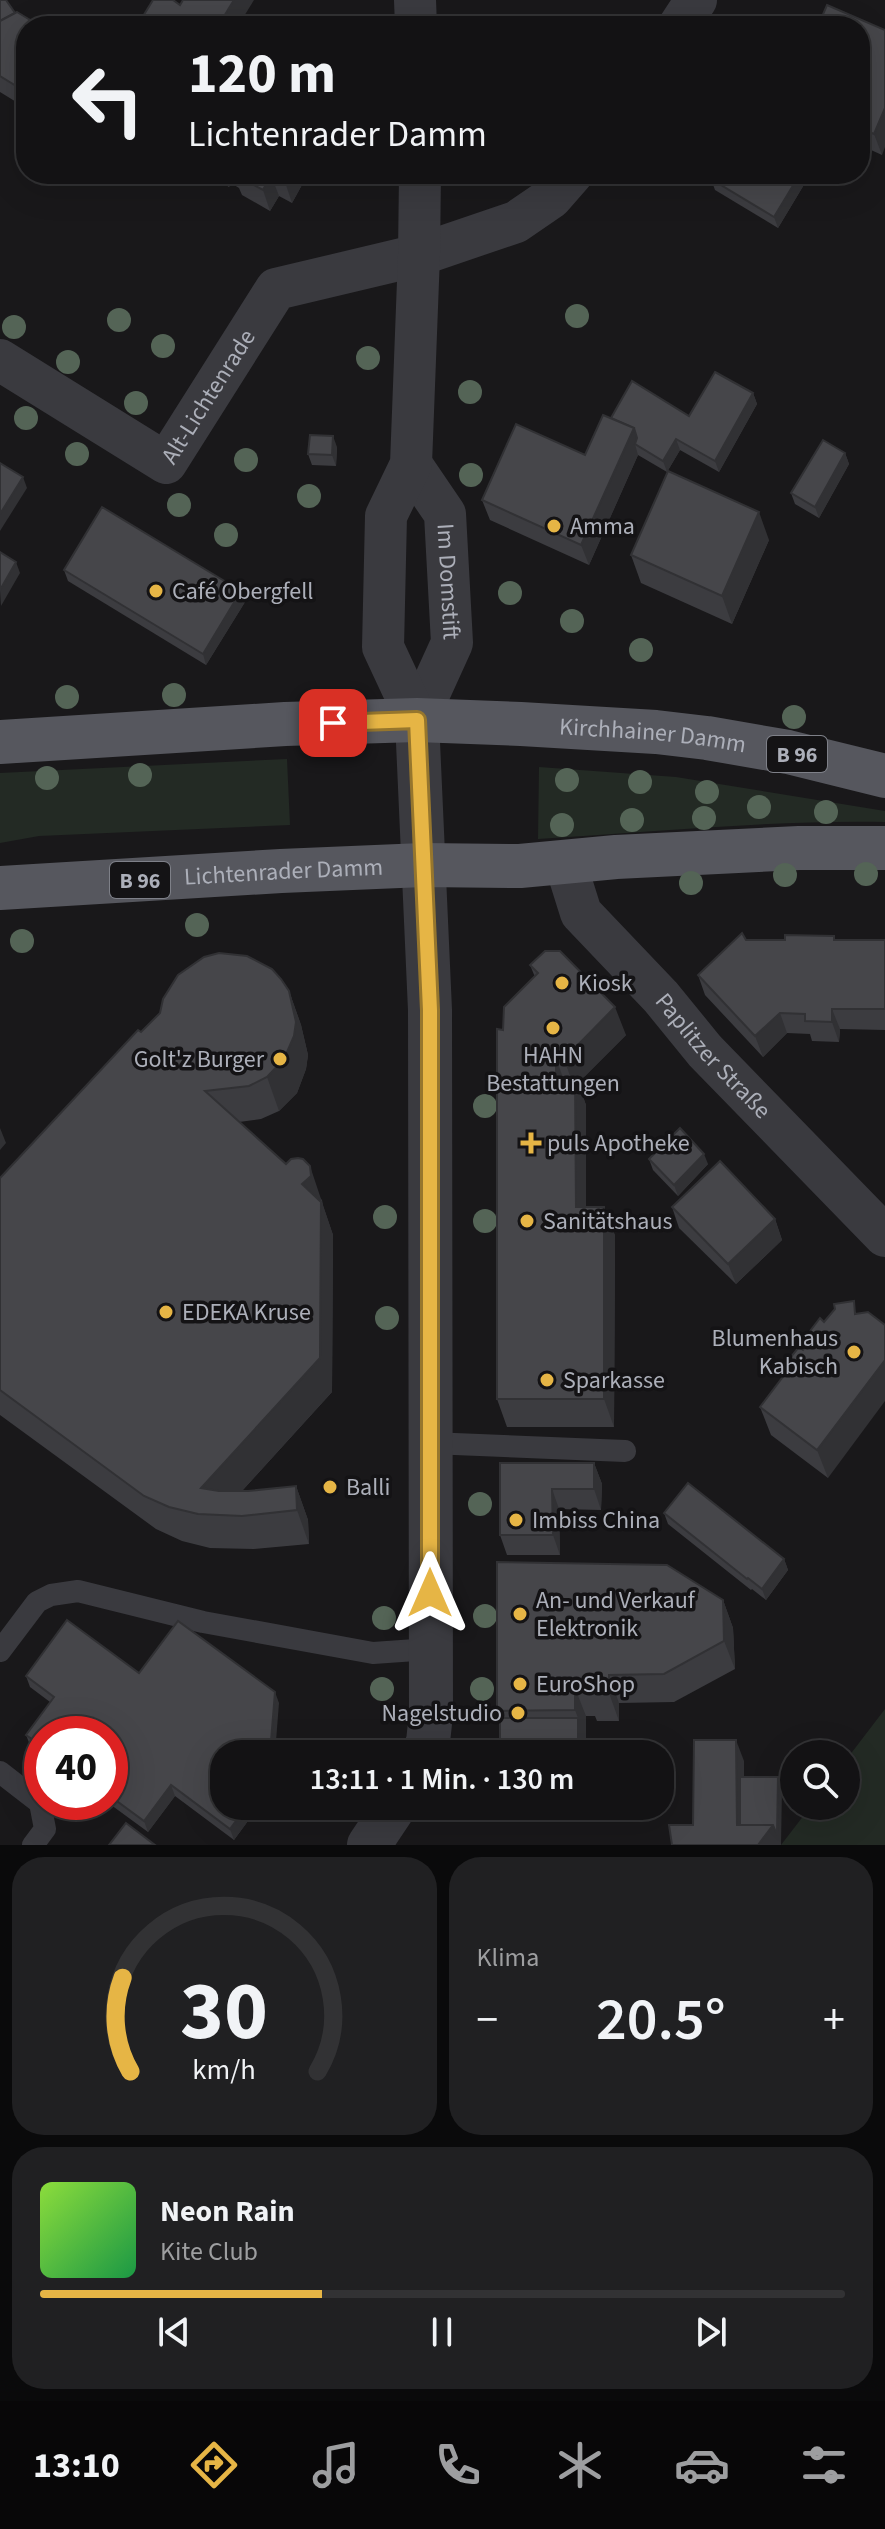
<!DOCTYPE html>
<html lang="de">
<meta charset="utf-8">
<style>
:root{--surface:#131214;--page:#202022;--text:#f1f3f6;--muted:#9d9ea0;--line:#323234;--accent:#e6b545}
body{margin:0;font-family:"Source Sans 3",sans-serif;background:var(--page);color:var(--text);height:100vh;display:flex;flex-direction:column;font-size:30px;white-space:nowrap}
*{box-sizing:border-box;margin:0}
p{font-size:26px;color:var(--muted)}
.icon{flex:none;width:44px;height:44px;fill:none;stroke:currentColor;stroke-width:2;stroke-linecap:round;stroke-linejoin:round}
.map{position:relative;height:1845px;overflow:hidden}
.side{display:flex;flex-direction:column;gap:12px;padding:12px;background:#0a0a0b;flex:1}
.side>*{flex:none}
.hud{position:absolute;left:16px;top:16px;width:854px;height:168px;border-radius:32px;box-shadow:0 8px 32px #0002,0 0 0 2px var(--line);background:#131214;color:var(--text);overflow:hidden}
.fabs{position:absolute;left:780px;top:1740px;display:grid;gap:16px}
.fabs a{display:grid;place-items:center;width:80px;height:80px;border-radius:50%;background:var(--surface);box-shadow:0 8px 32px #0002,0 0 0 2px var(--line);font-size:40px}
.speed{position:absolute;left:24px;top:1716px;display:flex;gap:16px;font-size:40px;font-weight:700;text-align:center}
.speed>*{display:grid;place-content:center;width:104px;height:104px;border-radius:50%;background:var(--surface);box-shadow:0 8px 32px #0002,0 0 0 2px var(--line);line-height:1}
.speed .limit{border:12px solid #d22;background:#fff;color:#111}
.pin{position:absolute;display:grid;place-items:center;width:68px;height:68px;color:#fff;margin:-34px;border-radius:16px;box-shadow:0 4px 12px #0006}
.me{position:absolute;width:88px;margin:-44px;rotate:0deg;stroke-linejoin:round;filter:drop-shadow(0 0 6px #0008)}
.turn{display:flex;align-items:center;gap:28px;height:168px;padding:0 40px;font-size:36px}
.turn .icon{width:104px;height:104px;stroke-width:2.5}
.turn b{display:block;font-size:56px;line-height:68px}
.big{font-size:60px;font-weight:600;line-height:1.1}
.side .widget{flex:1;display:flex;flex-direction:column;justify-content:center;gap:12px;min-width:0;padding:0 28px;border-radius:32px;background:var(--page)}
.side .dial{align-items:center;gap:0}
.dial svg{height:208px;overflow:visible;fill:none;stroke:var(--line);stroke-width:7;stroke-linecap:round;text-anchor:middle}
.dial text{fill:var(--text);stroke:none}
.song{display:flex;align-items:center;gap:24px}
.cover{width:96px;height:96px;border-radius:12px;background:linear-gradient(135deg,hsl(90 70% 55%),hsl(140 70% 35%))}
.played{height:8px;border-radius:4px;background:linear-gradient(90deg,var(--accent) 35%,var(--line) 35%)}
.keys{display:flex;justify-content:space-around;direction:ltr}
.heat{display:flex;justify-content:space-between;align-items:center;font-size:44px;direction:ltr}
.side .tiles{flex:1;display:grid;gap:12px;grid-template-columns:1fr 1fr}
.widget:last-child{grid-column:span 2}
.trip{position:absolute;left:210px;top:1740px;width:464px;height:80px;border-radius:32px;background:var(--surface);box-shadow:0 8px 32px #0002,0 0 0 2px var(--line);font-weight:600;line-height:80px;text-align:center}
.dock{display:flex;height:128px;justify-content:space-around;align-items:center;background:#080708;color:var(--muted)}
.dock .icon{width:56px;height:56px}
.dock .active{color:var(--accent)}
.dock b{font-size:36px;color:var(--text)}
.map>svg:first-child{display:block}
.green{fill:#232a24}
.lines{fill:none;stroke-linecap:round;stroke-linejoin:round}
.service{stroke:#3a3a3f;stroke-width:22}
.minor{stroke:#3a3a3f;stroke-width:42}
.tertiary{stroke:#3a3a3f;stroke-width:44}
.primary{stroke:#56575e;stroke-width:44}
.tree{fill:#546456}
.wall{fill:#3c3c40}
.shaded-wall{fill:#313134}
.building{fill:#46464a;stroke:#313134;stroke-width:2}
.route-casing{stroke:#96762d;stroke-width:20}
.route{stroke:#e6b545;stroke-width:14}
.poi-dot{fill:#e6b545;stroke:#141315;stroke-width:3}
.labels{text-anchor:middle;stroke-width:7;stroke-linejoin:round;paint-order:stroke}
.shield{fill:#141315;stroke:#7e8088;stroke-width:2}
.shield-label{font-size:22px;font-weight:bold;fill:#acafb9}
.street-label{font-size:24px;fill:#acafb9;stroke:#141315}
.poi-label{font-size:24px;fill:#acafb9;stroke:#141315;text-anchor:start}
</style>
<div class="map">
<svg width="885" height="1845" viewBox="0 0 885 1845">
<rect width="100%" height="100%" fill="#19181a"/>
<g class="green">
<polygon points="287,759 290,825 39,836 0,843 0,773"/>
<path d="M539,767l137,10 209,34v11c-116,-2 -231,10 -347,17z"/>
<polygon points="885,1709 885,1845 781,1845 811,1806 846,1806 846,1760"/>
</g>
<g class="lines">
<g class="service">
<polyline points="430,1443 625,1451"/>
<polyline points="0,1651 37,1602 51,1595 78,1591 203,1622 373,1653 430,1649"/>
<polyline points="0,1772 40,1803 45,1829 33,1845"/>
</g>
<g class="minor">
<polyline points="415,0 416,26"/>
<polyline points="679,26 696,0"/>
<path id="s1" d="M0,360l166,103 110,-174 143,-34 97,-33 35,-24 21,-24"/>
<path id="s2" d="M411,464l34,50 7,129 -35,77"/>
<polyline points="417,720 383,647 386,516 411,464 419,255 420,174"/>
<path id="s3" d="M565,862l16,51 80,84 44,54 180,185"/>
</g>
<g class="tertiary">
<polyline points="417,720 430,1010 431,1714 428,1742 423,1754"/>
<polyline points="369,1845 395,1806"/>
</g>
<g class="primary">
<path id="s4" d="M0,742l285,-18 132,-4 104,4 135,8 51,6 81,14 97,24"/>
<path id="s5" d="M0,888l281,-17 142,-6 97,1 96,-9 183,-9h86"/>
</g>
</g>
<g class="tree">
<circle cx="577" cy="316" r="12"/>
<circle cx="119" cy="320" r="12"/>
<circle cx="14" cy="327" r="12"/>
<circle cx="163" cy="346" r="12"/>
<circle cx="368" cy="358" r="12"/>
<circle cx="68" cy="362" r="12"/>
<circle cx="470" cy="392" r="12"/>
<circle cx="136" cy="403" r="12"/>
<circle cx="26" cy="418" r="12"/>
<circle cx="77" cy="454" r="12"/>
<circle cx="246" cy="460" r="12"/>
<circle cx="471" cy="475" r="12"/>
<circle cx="309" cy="496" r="12"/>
<circle cx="179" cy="505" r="12"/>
<circle cx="226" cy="535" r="12"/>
<circle cx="510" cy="593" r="12"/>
<circle cx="572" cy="621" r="12"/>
<circle cx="641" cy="650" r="12"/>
<circle cx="174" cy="695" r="12"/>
<circle cx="67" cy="697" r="12"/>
<circle cx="794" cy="717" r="12"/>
<circle cx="140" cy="775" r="12"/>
<circle cx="47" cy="778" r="12"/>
<circle cx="567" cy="780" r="12"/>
<circle cx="640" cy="782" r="12"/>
<circle cx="707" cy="792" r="12"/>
<circle cx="759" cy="807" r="12"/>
<circle cx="826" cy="812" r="12"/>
<circle cx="704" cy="818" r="12"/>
<circle cx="632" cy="820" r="12"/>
<circle cx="562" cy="825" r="12"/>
<circle cx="866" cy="874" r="12"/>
<circle cx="785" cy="875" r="12"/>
<circle cx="691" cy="883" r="12"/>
<circle cx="197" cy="925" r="12"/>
<circle cx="22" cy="941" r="12"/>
<circle cx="485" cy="1106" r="12"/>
<circle cx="385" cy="1217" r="12"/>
<circle cx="485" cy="1221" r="12"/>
<circle cx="387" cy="1318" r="12"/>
<circle cx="480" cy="1504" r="12"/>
<circle cx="485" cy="1616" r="12"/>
<circle cx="384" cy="1618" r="12"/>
<circle cx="382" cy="1689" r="12"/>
<circle cx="482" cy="1689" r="12"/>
</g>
<g class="wall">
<polygon points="0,0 15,13 26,26 26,108 0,92"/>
<polygon points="860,26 885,30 882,155 860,145"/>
<polygon points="208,174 308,174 292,203 279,196 270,211 242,195 239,188 231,183 229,187"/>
<polygon points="715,174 802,174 805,183 778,228 715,190 711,179"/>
<polygon points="753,393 757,404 719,472 680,450 667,472 638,455 589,565 490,520 482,500 585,455 611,418 689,416"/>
<polygon points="337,447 336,466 312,465 308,454"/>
<polygon points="845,453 849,464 819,518 795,504 791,493"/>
<polygon points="769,540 732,624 641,583 631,555"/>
<polygon points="64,570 241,591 245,602 206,665 68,581"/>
<polygon points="746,940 885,940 885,1030 840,1029 839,1042 812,1041 810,1034 787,1033 763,1057 705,995 698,975"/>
<polygon points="530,965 626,1035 578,1083 586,1105 586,1207 615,1235 614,1427 507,1427 497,1399 503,1030 535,977"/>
<polygon points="289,991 301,1025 308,1055 306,1069 297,1093 279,1111 261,1119 239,1122 322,1200 323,1206 333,1235 332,1392 242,1491 296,1486 308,1520 309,1544 254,1549 210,1548 182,1541 156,1529 0,1415 0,1178 141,1032"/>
<polygon points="649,1159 708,1164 678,1196 653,1170"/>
<polygon points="672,1207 775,1219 782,1240 736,1284 679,1228"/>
<polygon points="854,1301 828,1478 771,1435 760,1407 789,1369 787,1362 803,1350 807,1345 804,1339 824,1322"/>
<polygon points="500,1463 594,1463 602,1484 601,1510 559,1509 560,1555 507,1555 500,1535"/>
<polygon points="664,1513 784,1559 788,1570 766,1600 752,1589 751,1590 668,1524"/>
<polygon points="723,1600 733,1628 735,1669 674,1702 619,1703 619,1721 597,1721 595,1716 586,1716 586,1754 500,1754 500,1718 497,1711"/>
<polygon points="139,1673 279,1703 224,1806 259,1806 234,1840 175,1796 148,1832 107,1802 110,1802 110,1734 42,1734 42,1754 30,1745 26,1735 50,1702 30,1687 26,1676"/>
<polygon points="506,1806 586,1806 586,1809 508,1809"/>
</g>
<g class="shaded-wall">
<polygon points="234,0 254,0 238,26 218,26"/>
<polygon points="885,108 885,147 882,155 874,134"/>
<polygon points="225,174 228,174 231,183 229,187"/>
<polygon points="289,174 308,174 292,203 285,182"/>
<polygon points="800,174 802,174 805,183 778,228 774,217"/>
<polygon points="271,175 279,196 270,211 263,190"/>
<polygon points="753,393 757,404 719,472 715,461"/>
<polygon points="634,428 640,448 635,444 638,455 589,565 581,545"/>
<polygon points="333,436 337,447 336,466 332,455"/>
<polygon points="676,439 680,450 667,472 663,461"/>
<polygon points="845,453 849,464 819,518 815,507"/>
<polygon points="23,477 27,488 0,531 0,514"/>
<polygon points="759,512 769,540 732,624 722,596"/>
<polygon points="16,562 20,573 1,606 0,590"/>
<polygon points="241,591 245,602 206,665 203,654"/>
<polygon points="289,991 301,1025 308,1055 306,1069 297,1093 279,1111 267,1077"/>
<polygon points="615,1007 626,1035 578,1083 586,1105 586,1235 576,1207 574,1087 564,1059"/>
<polygon points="832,1009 840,1029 839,1042 832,1022"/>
<polygon points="780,1013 787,1033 763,1057 755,1036"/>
<polygon points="556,1058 566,1086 556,1077"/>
<polygon points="0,1128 6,1143 0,1150"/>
<polygon points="704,1154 708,1164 678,1196 674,1185"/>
<polygon points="310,1166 333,1235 332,1392 220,1515 201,1488 302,1184"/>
<polygon points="604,1207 615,1235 614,1427 604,1399"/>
<polygon points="775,1219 782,1240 736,1284 728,1264"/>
<polygon points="885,1360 885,1401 828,1478 817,1450"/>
<polygon points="594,1463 602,1484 601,1510 594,1489"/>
<polygon points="296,1486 308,1520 309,1544 297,1510"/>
<polygon points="552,1489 559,1509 560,1555 553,1535"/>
<polygon points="784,1559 788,1570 766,1600 762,1589"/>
<polygon points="723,1600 733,1628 735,1669 724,1641"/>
<polygon points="609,1675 619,1703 619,1721 609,1693"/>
<polygon points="575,1688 586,1716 586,1754 578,1754 578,1718 575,1710"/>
<polygon points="275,1692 279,1703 275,1754 270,1754"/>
<polygon points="736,1740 744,1761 744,1835 737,1825"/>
<polygon points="778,1777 782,1788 781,1845 758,1845"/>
<polygon points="171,1785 175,1796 148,1832 144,1821"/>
<polygon points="247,1806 259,1806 234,1840 230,1829"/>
</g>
<g class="building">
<polygon points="0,0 6,0 15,13 0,21"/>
<polygon points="153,0 173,0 180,5 183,0 234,0 218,26 137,26"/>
<polygon points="827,5 885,30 885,108 874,134 860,128 860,26 818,26"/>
<polygon points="17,12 40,26 26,26 26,92 0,76 0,21"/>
<polygon points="234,174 289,174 285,182 271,175 263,190"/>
<polygon points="715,174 800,174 774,217 711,179"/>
<polygon points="715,372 753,393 715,461 676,439 663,461 635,444 637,438 634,428 611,418 632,381 689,416"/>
<polygon points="603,415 634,428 581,545 482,500 516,424 585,455"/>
<polygon points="310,435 333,436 332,455 308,454"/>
<polygon points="823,440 845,453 815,507 791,493"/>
<polygon points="0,463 23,477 0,514"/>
<polygon points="668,471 759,512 722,596 631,555"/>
<polygon points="102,507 241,591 203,654 64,570"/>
<polygon points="0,552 16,562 0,590"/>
<polygon points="742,933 746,940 785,940 785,935 834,936 834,940 885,940 885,1009 832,1009 832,1022 805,1021 805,1014 780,1013 755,1036 698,975"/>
<polygon points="545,951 560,951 615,1007 564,1059 556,1058 556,1077 575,1077 576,1207 604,1207 604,1399 497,1399 497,1029 503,1030 504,1007 538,973 530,965"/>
<polygon points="219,953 247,956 272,969 281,979 289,991 296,1022 294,1036 284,1059 267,1077 249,1086 205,1091 286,1164 291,1159 298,1158 303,1159 310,1166 311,1176 302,1184 321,1202 320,1358 201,1488 219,1491 248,1491 296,1486 297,1510 242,1516 198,1514 169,1507 144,1496 0,1390 0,1178 138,1030 141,1032 160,1013 163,999 178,975 204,957"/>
<polygon points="680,1128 704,1154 674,1185 649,1159"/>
<polygon points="720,1161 775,1219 728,1264 672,1207"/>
<polygon points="854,1301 855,1314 868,1312 885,1325 885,1360 817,1450 760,1407 791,1366 787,1362 799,1347 803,1350 809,1343 804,1339 820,1318 824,1322 835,1309 834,1304"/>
<polygon points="500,1463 594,1463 594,1489 552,1489 553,1535 500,1535"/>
<polygon points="688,1483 784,1559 762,1589 748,1578 747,1579 664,1513"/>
<polygon points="497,1562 667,1565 723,1600 724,1641 664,1674 609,1675 609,1693 587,1693 587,1688 575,1688 575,1710 497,1711"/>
<polygon points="67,1620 139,1673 178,1621 275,1692 270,1754 224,1754 224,1806 247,1806 230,1829 171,1785 144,1821 110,1796 110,1734 42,1734 42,1746 26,1735 54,1697 26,1676"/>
<rect x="500" y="1718" width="78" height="36"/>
<polygon points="694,1740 736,1740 737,1825 773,1825 758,1845 672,1845 669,1825 693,1825"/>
<polygon points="740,1777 778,1777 777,1835 773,1825 740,1825"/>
<polygon points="126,1823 155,1845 109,1845"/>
</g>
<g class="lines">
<g class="route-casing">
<polyline id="route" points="333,723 417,720 430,1010 430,1593"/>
</g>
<use href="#route" class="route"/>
</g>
<g class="poi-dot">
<circle cx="554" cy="526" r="8"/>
<circle cx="156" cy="591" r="8"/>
<circle cx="562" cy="983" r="8"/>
<circle cx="553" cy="1028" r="8"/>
<circle cx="280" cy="1059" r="8"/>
<path d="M527 1131h8v8h8v8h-8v8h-8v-8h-8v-8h8z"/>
<circle cx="527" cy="1221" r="8"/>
<circle cx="166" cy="1312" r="8"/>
<circle cx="854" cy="1352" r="8"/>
<circle cx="547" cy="1380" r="8"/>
<circle cx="330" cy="1487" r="8"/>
<circle cx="516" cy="1520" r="8"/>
<circle cx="520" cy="1614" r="8"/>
<circle cx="520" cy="1684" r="8"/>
<circle cx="518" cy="1713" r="8"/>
</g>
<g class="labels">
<g class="shield">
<rect x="767" y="736" width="60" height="36" rx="6"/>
<rect x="110" y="862" width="60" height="36" rx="6"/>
</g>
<g class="shield-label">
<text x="797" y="762">B 96</text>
<text x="140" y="888">B 96</text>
</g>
<g class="street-label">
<text dy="8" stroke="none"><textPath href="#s1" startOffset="274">Alt-Lichtenrade</textPath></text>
<text dy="8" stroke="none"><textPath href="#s2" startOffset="128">Im Domstift</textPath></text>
<text dy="8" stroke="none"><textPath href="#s4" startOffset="654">Kirchhainer Damm</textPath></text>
<text dy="8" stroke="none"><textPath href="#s5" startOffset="284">Lichtenrader Damm</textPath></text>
<text dy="8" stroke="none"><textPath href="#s3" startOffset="248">Paplitzer Straße</textPath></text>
</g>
<g class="poi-label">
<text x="570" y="534">Amma</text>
<text x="172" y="599">Café Obergfell</text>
<text x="578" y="991">Kiosk</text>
<text x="553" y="1063" text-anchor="middle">HAHN<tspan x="553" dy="28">Bestattungen</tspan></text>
<text x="264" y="1067" text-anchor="end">Golt'z Burger</text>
<text x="547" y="1151">puls Apotheke</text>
<text x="543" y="1229">Sanitätshaus</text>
<text x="182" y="1320">EDEKA Kruse</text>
<text x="838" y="1346" text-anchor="end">Blumenhaus<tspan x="838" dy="28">Kabisch</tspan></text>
<text x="563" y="1388">Sparkasse</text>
<text x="346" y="1495">Balli</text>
<text x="532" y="1528">Imbiss China</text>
<text x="536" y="1608">An- und Verkauf<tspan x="536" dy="28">Elektronik</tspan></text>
<text x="536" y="1692">EuroShop</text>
<text x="502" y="1721" text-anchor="end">Nagelstudio</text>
</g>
</g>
</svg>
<div class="fabs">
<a><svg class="icon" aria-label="search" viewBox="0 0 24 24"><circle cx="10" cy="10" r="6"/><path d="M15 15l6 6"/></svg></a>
</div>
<div class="speed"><div class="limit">40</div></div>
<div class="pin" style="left:333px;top:723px;background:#d93025"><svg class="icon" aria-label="arrive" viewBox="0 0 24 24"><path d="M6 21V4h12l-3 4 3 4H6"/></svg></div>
<svg class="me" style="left:430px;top:1593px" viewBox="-20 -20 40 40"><path d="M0-17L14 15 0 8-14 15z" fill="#e6b545" stroke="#fff" stroke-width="4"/></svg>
<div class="trip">13:11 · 1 Min. · 130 m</div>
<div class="hud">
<div class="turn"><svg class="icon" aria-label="left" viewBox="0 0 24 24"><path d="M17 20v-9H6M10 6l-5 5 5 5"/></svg><div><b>120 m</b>Lichtenrader Damm</div></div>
</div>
</div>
<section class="side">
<div class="tiles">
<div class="widget dial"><svg viewBox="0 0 100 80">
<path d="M14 69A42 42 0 1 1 86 69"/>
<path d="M14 69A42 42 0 0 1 11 33" stroke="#e6b545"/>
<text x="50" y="56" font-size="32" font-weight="700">30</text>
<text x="50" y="72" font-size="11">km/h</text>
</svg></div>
<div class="widget"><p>Klima</p>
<div class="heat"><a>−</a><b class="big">20.5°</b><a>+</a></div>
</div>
<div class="widget">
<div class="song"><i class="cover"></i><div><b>Neon Rain</b><p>Kite Club</p></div></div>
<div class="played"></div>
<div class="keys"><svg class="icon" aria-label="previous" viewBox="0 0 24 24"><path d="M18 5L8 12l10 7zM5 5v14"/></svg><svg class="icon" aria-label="pause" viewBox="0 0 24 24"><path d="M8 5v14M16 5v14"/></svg><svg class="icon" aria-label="next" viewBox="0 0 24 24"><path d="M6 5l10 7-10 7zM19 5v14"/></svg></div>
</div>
</div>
</section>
<nav class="dock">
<b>13:10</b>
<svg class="icon active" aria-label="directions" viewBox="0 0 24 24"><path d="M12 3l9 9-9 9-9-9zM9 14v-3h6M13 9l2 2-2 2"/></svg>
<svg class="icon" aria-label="music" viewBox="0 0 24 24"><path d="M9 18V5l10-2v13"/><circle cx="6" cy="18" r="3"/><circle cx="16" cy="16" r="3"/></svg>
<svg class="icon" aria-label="phone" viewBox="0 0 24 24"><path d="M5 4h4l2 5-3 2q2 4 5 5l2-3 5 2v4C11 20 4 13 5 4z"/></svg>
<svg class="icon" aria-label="climate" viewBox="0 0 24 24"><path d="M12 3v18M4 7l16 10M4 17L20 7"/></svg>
<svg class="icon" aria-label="car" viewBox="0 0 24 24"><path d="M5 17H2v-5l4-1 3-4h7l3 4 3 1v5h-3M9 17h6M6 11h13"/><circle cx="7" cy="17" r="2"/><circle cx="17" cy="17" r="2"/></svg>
<svg class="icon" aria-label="filters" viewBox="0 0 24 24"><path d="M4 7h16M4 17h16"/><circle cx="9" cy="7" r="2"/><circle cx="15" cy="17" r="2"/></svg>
</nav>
